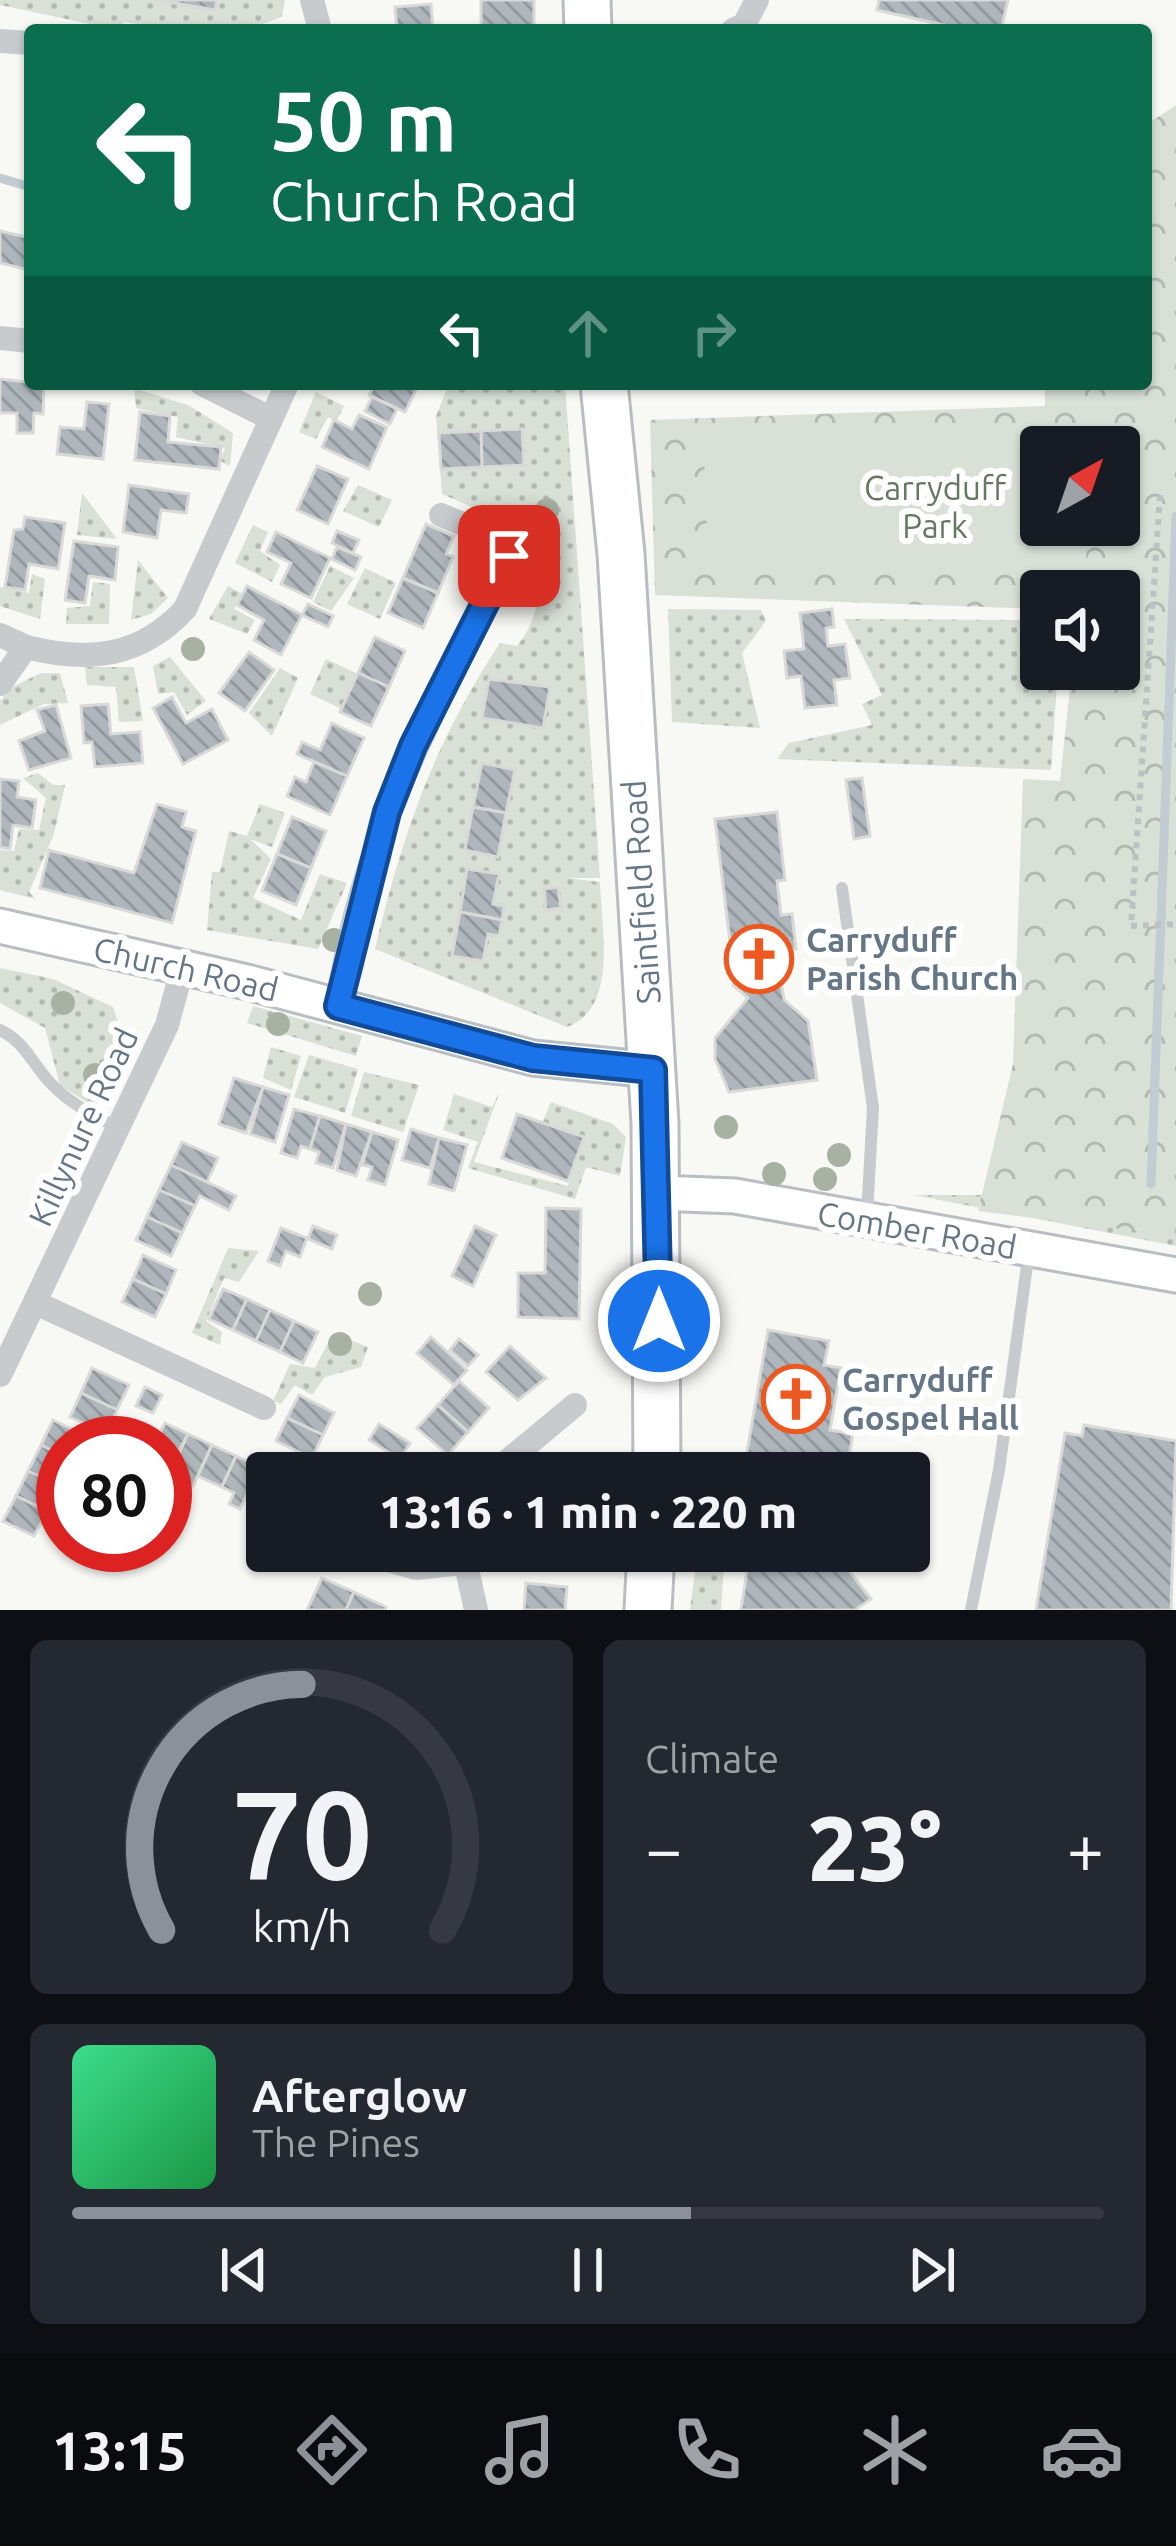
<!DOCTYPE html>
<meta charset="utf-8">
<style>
:root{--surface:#171b24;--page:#242831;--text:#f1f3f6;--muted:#9ea1a6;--line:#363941;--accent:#8c9099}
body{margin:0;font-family:Ubuntu,sans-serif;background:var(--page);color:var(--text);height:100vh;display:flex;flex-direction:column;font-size:45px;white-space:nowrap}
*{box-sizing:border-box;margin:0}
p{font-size:39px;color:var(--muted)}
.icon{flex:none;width:66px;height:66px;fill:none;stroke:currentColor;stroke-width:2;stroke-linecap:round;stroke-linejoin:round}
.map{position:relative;height:1610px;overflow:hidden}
.details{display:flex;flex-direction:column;gap:30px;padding:30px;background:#0d0f14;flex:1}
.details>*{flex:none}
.guide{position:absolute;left:24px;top:24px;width:1128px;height:366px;border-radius:12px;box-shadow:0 3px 9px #0004;background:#0b6e4f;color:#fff;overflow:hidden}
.needle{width:78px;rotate:40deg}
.tools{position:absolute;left:1020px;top:426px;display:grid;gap:24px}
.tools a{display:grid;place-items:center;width:120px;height:120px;border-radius:12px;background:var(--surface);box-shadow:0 3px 9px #0004;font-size:60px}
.speed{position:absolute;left:36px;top:1416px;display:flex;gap:24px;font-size:60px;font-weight:700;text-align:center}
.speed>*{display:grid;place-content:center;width:156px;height:156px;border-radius:50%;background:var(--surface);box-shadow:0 3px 9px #0004;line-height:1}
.speed .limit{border:18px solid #d22;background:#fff;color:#111}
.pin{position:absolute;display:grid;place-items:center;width:102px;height:102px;color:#fff;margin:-51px;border-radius:24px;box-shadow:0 6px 18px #0006}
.me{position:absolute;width:132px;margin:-66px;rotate:0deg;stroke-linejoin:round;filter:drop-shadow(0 0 9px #0008)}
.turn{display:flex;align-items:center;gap:42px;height:252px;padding:0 48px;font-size:54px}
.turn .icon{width:156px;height:156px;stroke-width:2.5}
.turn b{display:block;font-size:84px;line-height:102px}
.lanes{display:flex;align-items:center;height:114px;padding:0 48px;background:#0003;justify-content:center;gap:60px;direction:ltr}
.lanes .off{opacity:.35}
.big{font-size:90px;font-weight:800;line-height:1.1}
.details .widget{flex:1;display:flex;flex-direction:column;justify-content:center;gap:18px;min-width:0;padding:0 42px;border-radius:18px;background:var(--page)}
.details .dial{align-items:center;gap:0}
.dial svg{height:312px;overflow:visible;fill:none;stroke:var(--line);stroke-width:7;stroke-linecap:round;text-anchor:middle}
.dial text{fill:var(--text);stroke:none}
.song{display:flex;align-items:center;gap:36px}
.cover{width:144px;height:144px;border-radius:18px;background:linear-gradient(135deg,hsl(150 70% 55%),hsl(140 70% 35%))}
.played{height:12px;border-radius:6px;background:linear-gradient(90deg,var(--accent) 60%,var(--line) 60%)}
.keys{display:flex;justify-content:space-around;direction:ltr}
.heat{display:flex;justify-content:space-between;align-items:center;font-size:66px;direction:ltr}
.details .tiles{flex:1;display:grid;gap:30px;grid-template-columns:1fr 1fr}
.widget:last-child{grid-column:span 2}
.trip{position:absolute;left:246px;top:1452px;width:684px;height:120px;border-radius:12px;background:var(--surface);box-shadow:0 3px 9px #0004;font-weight:800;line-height:120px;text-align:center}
.menu{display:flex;height:192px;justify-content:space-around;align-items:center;background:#090b0e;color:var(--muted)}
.menu .icon{width:84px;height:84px}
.menu .active{color:var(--accent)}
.menu b{font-size:54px;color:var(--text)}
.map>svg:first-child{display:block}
.grass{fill:url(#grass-dots)}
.forest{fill:url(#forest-crowns);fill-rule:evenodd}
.pitch{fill:#d9e0d5}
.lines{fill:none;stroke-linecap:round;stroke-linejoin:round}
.stream{stroke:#c2ccd2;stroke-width:9}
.building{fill:url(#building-back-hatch);stroke:#d9d9d7;stroke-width:3}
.secondary-casing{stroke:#b9bec3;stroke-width:39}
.highway-casing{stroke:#b9bdc0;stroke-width:51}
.path{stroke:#bec1c3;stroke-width:6;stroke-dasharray:6 6;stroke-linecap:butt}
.lane{stroke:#c7cbce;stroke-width:12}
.street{stroke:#c7cbce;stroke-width:24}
.secondary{stroke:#fff;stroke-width:33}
.highway{stroke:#fff;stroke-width:45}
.tree{fill:#a7b2a3}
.route-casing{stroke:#114b97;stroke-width:30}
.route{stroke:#1a73e8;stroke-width:21}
.labels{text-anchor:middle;stroke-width:12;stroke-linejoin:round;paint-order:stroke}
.park-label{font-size:33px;fill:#657960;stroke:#fff}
.street-label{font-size:33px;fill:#657787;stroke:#fff}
.poi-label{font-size:33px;font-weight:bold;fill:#657787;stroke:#fff;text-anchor:start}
</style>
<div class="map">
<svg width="1176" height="1610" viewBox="0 0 1176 1610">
<defs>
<pattern id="grass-dots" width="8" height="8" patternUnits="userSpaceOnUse" patternTransform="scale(3)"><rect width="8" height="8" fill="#d9e0d5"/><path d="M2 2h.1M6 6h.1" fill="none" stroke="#b4bab2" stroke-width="1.8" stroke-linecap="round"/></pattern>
<pattern id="forest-crowns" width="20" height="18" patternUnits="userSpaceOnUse" patternTransform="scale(3)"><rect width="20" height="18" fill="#d9e0d5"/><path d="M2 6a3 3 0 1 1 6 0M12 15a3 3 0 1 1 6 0" fill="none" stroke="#b4bab2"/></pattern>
<pattern id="building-back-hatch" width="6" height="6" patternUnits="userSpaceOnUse" patternTransform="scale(3)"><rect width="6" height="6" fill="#afb7bd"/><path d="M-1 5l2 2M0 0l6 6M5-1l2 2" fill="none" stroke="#929a9f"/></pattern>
</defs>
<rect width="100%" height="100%" fill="#f8f8f5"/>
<g class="grass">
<path d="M0,0h285l-3,16c-48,25 -105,13 -158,6l-6,8 -118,-25z"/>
<path d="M449,384h116l35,494h-33l33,4c1,45 19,126 -33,145l-192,-78c28,-117 59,-206 125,-306l17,3c27,-32 24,-72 19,-111l-94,-41 -6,-78z"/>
<polygon points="134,388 190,406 233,433 230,466 220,461 225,448 176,437 178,417 136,408"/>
<polygon points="316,392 344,406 336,422 328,417 316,439 299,432"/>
<polygon points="358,485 392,500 379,527 343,511"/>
<polygon points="82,493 117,539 77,535"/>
<polygon points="253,525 268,532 260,551 280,565 272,582 235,563"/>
<polygon points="138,560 168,598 151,614 131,620"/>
<polygon points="330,566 354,578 331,611 313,602"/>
<polygon points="365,568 396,583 380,619 347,604"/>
<polygon points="32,574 45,579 40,619 0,606 0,587 29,593"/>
<polygon points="93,582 110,584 109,624 66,624 67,608 90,606"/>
<polygon points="228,586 243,594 234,609 255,620 247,634 209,619"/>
<polygon points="668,609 761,610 766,621 742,653 760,728 672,722"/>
<polygon points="844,619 1041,620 1041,669 1058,669 1051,770 777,759 789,743 872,725 862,704 882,695"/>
<polygon points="170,657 206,701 187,715 174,692 158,694 153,666"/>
<polygon points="326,659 358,674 342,709 310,694"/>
<polygon points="85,667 134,667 143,721 119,722 116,687 87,685"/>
<polygon points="280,668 298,678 272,736 249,713"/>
<polygon points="41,673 60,673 68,703 44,704 0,725 0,701 12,687"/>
<polygon points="38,773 53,785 65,785 54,834 29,892 36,899 0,890 0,850 14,851 19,829 39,830 46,798 23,778"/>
<polygon points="260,804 285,813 272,847 250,839 271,859 253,898 301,920 320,874 347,883 318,949 207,930 212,872 220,872 229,831 247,836"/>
<polygon points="0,968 53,979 113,1007 125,1043 96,1108 60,1085 45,1028 0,1003"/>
<polygon points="253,1006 362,1036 356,1056 247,1023"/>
<polygon points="271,1047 301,1056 291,1090 263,1078"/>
<polygon points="309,1055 358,1069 345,1113 294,1097"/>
<polygon points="364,1072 419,1085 403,1132 351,1116"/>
<polygon points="500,1091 474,1162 568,1186 583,1138 542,1123 551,1102 613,1124 626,1137 620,1176 586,1167 575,1199 468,1168 478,1142 443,1130 454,1094 492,1107"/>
<polygon points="914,1195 1176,1195 1176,1246"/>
<polygon points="228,1248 259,1251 239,1282 224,1278 206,1321 222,1332 220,1345 192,1333"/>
<polygon points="333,1333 368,1347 361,1367 325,1377 312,1395 295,1385 281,1404 273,1401 290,1364 315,1368"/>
<polygon points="703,1551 725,1551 721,1610 690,1610 697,1557"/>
</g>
<path class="forest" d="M1176,105v1131l-198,-25 35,-147 10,-285 37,2 12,-112h47v-78h-78v18l-386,-14 -5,-175 395,-14v-22h101v-259zM1041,447h78v78h-78z"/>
<polygon class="pitch" points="1088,431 1088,447 1041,447 1041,525 1087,525 1086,562 709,574 703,432"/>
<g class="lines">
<g class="stream">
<polyline points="0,178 30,187"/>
<polyline points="1151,1184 1176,516"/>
</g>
</g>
<g class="building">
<polygon points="157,0 217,0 215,10"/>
<rect x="481" y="0" width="53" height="30"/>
<polygon points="879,0 1008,0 1001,30 966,30 877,10"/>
<polygon points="431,4 433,30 378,30 397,28 395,7"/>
<polygon points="0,231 30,238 25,269 0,263"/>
<polygon points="0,379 44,384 43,414 34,413 33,433 17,433 17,413 0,413"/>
<polygon points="375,384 419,384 405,412 369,395"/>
<polygon points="372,397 397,409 390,424 365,411"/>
<polygon points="87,402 109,404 103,459 57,454 60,427 84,429"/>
<polygon points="140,412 170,416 168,442 221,447 219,469 135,460"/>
<polygon points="359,415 387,427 369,469 322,447 334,420 352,429"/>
<polygon points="522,429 524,465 482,467 481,431"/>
<polygon points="481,431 482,467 441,469 439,433"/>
<polygon points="317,466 348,479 328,524 297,510"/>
<polygon points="129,485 189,494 186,513 161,510 157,538 123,532"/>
<polygon points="25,517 65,523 58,569 29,564 25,590 5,587 14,530 23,529"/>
<polygon points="426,524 454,536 446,554 453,557 438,593 403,578"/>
<polygon points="337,531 359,540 353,553 332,543"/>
<polygon points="276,532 330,558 311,598 281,584 291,563 267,552"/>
<polygon points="74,541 118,547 115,580 89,576 85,603 65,600"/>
<polygon points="337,547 361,557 355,570 332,559"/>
<polygon points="403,578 438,593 423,628 388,613"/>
<polygon points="247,586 302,615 281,655 254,640 264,620 237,605"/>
<polygon points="308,604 333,616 328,627 302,615"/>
<polygon points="832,609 834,627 826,628 828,646 845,644 850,678 834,680 837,705 805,708 801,676 787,678 784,651 804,649 800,613"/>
<polygon points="375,637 405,651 389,687 358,673"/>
<polygon points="249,652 274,670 245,711 219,693"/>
<polygon points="358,673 389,687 371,726 340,712"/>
<polygon points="489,679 550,687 543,728 482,718"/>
<polygon points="172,697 186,723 212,709 228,740 183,764 153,708"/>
<polygon points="108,704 111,734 140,732 143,763 95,767 92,742 84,743 81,706"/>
<polygon points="56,705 71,758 29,770 19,741 45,731 37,710"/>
<polygon points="332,723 364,738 347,776 297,754 302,742 320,750"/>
<polygon points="314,762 347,776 330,815 287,796 295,777 306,782"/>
<polygon points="482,763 515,770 506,813 473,807"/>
<polygon points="862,778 870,836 854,839 846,780"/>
<polygon points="0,779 19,781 17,797 36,800 32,828 13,825 10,849 0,847"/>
<polygon points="157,804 186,812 182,827 196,831 172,923 40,888 49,850 134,873"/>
<polygon points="473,807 506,813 498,857 465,850"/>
<polygon points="777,812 785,880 777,881 781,915 792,914 796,949 784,951 790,968 780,977 784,1000 808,1021 817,1080 729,1092 715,1059 715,1038 748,998 733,985 742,974 733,966 715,819"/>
<polygon points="292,817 326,831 311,868 277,854"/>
<polygon points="277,854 311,868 296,905 262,891"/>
<polygon points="467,869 499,874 493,904 504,906 502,920 460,912"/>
<polygon points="558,887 561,908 546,910 544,889"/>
<polygon points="460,912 502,920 499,936 488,934 483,961 452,956"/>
<polygon points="234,1078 263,1087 246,1133 219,1124"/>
<polygon points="263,1087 289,1095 275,1142 250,1134"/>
<polygon points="294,1109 320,1116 310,1149 301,1146 297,1158 281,1153"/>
<polygon points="517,1114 584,1137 568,1181 502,1158"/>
<polygon points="320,1116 346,1124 333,1168 316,1163 319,1152 310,1149"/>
<polygon points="346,1124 372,1132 356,1176 337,1170"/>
<polygon points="411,1129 439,1138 430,1168 402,1160"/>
<polygon points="372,1132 398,1140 385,1185 368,1180 372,1167 362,1165"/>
<polygon points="439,1138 467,1145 454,1191 429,1184"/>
<polygon points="182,1142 218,1158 207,1182 171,1165"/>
<polygon points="171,1165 236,1196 229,1210 200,1196 195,1206 159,1190"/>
<polygon points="159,1190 195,1206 182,1233 147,1217"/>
<polygon points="546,1208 581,1209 579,1319 518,1317 518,1273 545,1273"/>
<polygon points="147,1217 182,1233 171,1256 136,1240"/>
<polygon points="313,1226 337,1235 332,1249 308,1239"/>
<polygon points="475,1226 496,1235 473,1286 452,1276"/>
<polygon points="281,1228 307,1238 300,1257 286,1251 280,1266 268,1261"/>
<polygon points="143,1255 176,1270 166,1294 133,1279"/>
<polygon points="133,1279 166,1294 155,1317 122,1302"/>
<polygon points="223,1289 247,1299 233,1330 209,1319"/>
<polygon points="247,1299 270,1310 256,1341 233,1330"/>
<polygon points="270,1310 294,1321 280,1352 256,1341"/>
<polygon points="294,1321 318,1332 303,1363 280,1352"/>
<polygon points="768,1330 829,1341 824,1365 841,1368 830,1430 853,1434 846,1473 746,1458"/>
<polygon points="431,1337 467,1370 454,1385 417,1353"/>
<polygon points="459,1339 478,1355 468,1366 450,1350"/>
<polygon points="510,1346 546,1378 518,1400 486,1372"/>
<polygon points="92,1368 129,1385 117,1410 81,1393"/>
<polygon points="459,1381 489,1408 468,1432 438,1405"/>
<polygon points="145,1387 162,1395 153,1413 136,1406"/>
<polygon points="81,1393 117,1410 107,1434 70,1417"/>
<polygon points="299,1395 334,1413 323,1435 287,1418"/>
<polygon points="438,1405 468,1432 448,1455 417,1428"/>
<polygon points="287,1418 323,1435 312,1458 276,1441"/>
<polygon points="53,1420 84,1435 80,1443 63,1443 63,1456 41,1445"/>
<polygon points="165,1423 188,1434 165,1477 165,1443 155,1443"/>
<polygon points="379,1424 410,1443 400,1459 369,1440"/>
<polygon points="1084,1425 1176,1441 1171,1610 1036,1610 1065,1433 1082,1436"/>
<polygon points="188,1434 212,1445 193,1486 177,1478 182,1469 174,1465"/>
<polygon points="41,1445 63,1456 59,1486 28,1471"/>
<polygon points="212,1445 236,1456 222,1487 198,1476"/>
<polygon points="236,1456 260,1467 240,1509 229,1504 234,1493 222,1487"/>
<polygon points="28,1471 59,1486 47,1511 16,1496"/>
<polygon points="16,1496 47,1511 34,1536 3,1521"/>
<polygon points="750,1551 853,1551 850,1572 871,1599 855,1610 741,1610"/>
<polygon points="322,1578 354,1592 346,1610 307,1610"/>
<polygon points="526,1583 567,1587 565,1610 524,1610"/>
<polygon points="354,1592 386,1607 385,1610 346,1610"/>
</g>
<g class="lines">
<g class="secondary-casing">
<g id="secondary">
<polyline points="0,926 247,982 533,1058 653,1070"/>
<polyline points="658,1193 735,1196 1176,1275"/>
</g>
</g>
<g class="highway-casing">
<g id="highway">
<polyline points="587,0 588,30"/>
<polyline points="604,384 621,554 655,1124 657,1473"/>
<polyline points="648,1610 651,1551"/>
</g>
</g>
<polyline class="path" points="1160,495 1131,926 1176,924"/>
<g class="lane">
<polyline points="842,888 873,1108 867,1214"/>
<path d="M0,1030c23,11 30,29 46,48 18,22 45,37 71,49"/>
<polyline points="971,1610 999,1470 1029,1251"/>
</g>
<g class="street">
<polyline points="312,0 320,30"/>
<polyline points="733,30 744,25 757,0"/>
<polyline points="0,41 30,43"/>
<polyline points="0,338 30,341"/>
<polyline points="202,384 270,418"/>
<polyline points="0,635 26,647"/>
<path d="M0,684l26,-37c63,16 115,10 159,-38l102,-225"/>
<path d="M338,1006c18,-164 104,-304 171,-450l-17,-20 -51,-21"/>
<polyline points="38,1304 264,1408"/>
<polyline points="0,1375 167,1025 183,966"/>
<polyline points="493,1473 575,1405"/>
<polyline points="358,1551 416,1568 462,1563"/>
<polyline points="463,1551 476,1610"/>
</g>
<use href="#secondary" class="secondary"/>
<use href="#highway" class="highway"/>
</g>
<g class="tree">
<circle cx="547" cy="510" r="12"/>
<circle cx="193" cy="649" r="12"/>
<circle cx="334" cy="940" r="12"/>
<circle cx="63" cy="1003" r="12"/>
<circle cx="278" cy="1024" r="12"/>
<circle cx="95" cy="1075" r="12"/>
<circle cx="726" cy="1127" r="12"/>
<circle cx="839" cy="1155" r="12"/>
<circle cx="774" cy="1174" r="12"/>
<circle cx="825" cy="1179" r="12"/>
<circle cx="370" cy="1294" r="12"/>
<circle cx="340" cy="1344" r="12"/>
</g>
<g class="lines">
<g class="route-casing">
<polyline id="route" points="509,556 413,746 387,812 338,1006 533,1058 653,1070 659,1321"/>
</g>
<use href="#route" class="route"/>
</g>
<defs>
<g id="church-ring" transform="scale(3.45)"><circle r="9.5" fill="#fff" stroke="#ed5720" stroke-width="1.5"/><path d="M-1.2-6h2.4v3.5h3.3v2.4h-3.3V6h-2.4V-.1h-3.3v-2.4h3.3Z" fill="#ed5720"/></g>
</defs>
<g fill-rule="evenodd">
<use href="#church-ring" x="759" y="959"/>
<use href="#church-ring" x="796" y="1399"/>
</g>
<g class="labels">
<g class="park-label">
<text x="935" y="500">Carryduff<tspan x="935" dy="38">Park</tspan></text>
</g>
<g class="street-label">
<text transform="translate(641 892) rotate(-94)" y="12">Saintfield Road</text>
<text transform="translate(186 969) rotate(13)" y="12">Church Road</text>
<text transform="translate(83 1127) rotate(-65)" y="12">Killynure Road</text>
<text transform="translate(917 1230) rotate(10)" y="12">Comber Road</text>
</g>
<g class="poi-label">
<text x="806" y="952">Carryduff<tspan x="806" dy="38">Parish Church</tspan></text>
<text x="842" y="1392">Carryduff<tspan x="842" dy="38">Gospel Hall</tspan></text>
</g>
</g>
</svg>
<div class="tools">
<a><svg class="needle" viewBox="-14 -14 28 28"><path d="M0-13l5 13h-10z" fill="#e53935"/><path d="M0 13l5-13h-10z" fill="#9ea1a6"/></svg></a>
<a><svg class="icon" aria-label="sound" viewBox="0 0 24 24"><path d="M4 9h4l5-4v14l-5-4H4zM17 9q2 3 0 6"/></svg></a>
</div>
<div class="speed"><div class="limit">80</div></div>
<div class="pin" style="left:509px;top:556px;background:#d93025"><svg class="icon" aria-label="arrive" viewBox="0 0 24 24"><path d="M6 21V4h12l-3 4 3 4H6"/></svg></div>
<svg class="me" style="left:659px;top:1321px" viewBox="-20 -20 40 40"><circle r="17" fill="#1a73e8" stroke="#fff" stroke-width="3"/><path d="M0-11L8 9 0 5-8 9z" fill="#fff"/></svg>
<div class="trip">13:16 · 1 min · 220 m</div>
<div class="guide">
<div class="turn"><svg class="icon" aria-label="left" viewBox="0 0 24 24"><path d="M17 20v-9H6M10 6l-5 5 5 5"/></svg><div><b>50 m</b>Church Road</div></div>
<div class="lanes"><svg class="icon" aria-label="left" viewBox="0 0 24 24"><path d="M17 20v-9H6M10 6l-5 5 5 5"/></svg><svg class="icon off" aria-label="ahead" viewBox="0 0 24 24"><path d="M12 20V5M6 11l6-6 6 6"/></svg><svg class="icon off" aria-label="right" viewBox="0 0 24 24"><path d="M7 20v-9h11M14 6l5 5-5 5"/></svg></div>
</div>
</div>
<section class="details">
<div class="tiles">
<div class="widget dial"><svg viewBox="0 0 100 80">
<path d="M14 69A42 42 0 1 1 86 69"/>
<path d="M14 69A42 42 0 0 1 50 6" stroke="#8c9099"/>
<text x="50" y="56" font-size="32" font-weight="700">70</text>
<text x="50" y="72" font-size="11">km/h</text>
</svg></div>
<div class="widget"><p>Climate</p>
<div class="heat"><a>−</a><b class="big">23°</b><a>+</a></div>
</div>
<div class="widget">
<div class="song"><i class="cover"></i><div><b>Afterglow</b><p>The Pines</p></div></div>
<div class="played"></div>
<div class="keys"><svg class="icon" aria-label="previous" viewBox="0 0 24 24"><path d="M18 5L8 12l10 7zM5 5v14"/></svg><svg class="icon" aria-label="pause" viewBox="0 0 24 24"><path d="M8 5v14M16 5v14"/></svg><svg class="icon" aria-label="next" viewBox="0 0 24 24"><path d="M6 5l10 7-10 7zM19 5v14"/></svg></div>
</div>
</div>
</section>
<nav class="menu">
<b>13:15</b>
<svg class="icon active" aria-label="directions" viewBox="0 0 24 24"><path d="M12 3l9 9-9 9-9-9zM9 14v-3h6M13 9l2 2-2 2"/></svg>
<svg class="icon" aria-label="music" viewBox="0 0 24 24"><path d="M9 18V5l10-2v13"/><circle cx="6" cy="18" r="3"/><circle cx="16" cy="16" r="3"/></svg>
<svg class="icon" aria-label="phone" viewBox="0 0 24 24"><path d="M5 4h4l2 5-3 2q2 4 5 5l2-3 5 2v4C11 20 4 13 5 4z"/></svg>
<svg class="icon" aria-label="climate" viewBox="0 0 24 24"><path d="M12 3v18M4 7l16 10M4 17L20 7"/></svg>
<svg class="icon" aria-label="car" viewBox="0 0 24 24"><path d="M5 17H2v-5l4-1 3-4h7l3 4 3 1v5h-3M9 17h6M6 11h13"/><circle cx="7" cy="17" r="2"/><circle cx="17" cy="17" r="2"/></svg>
</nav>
